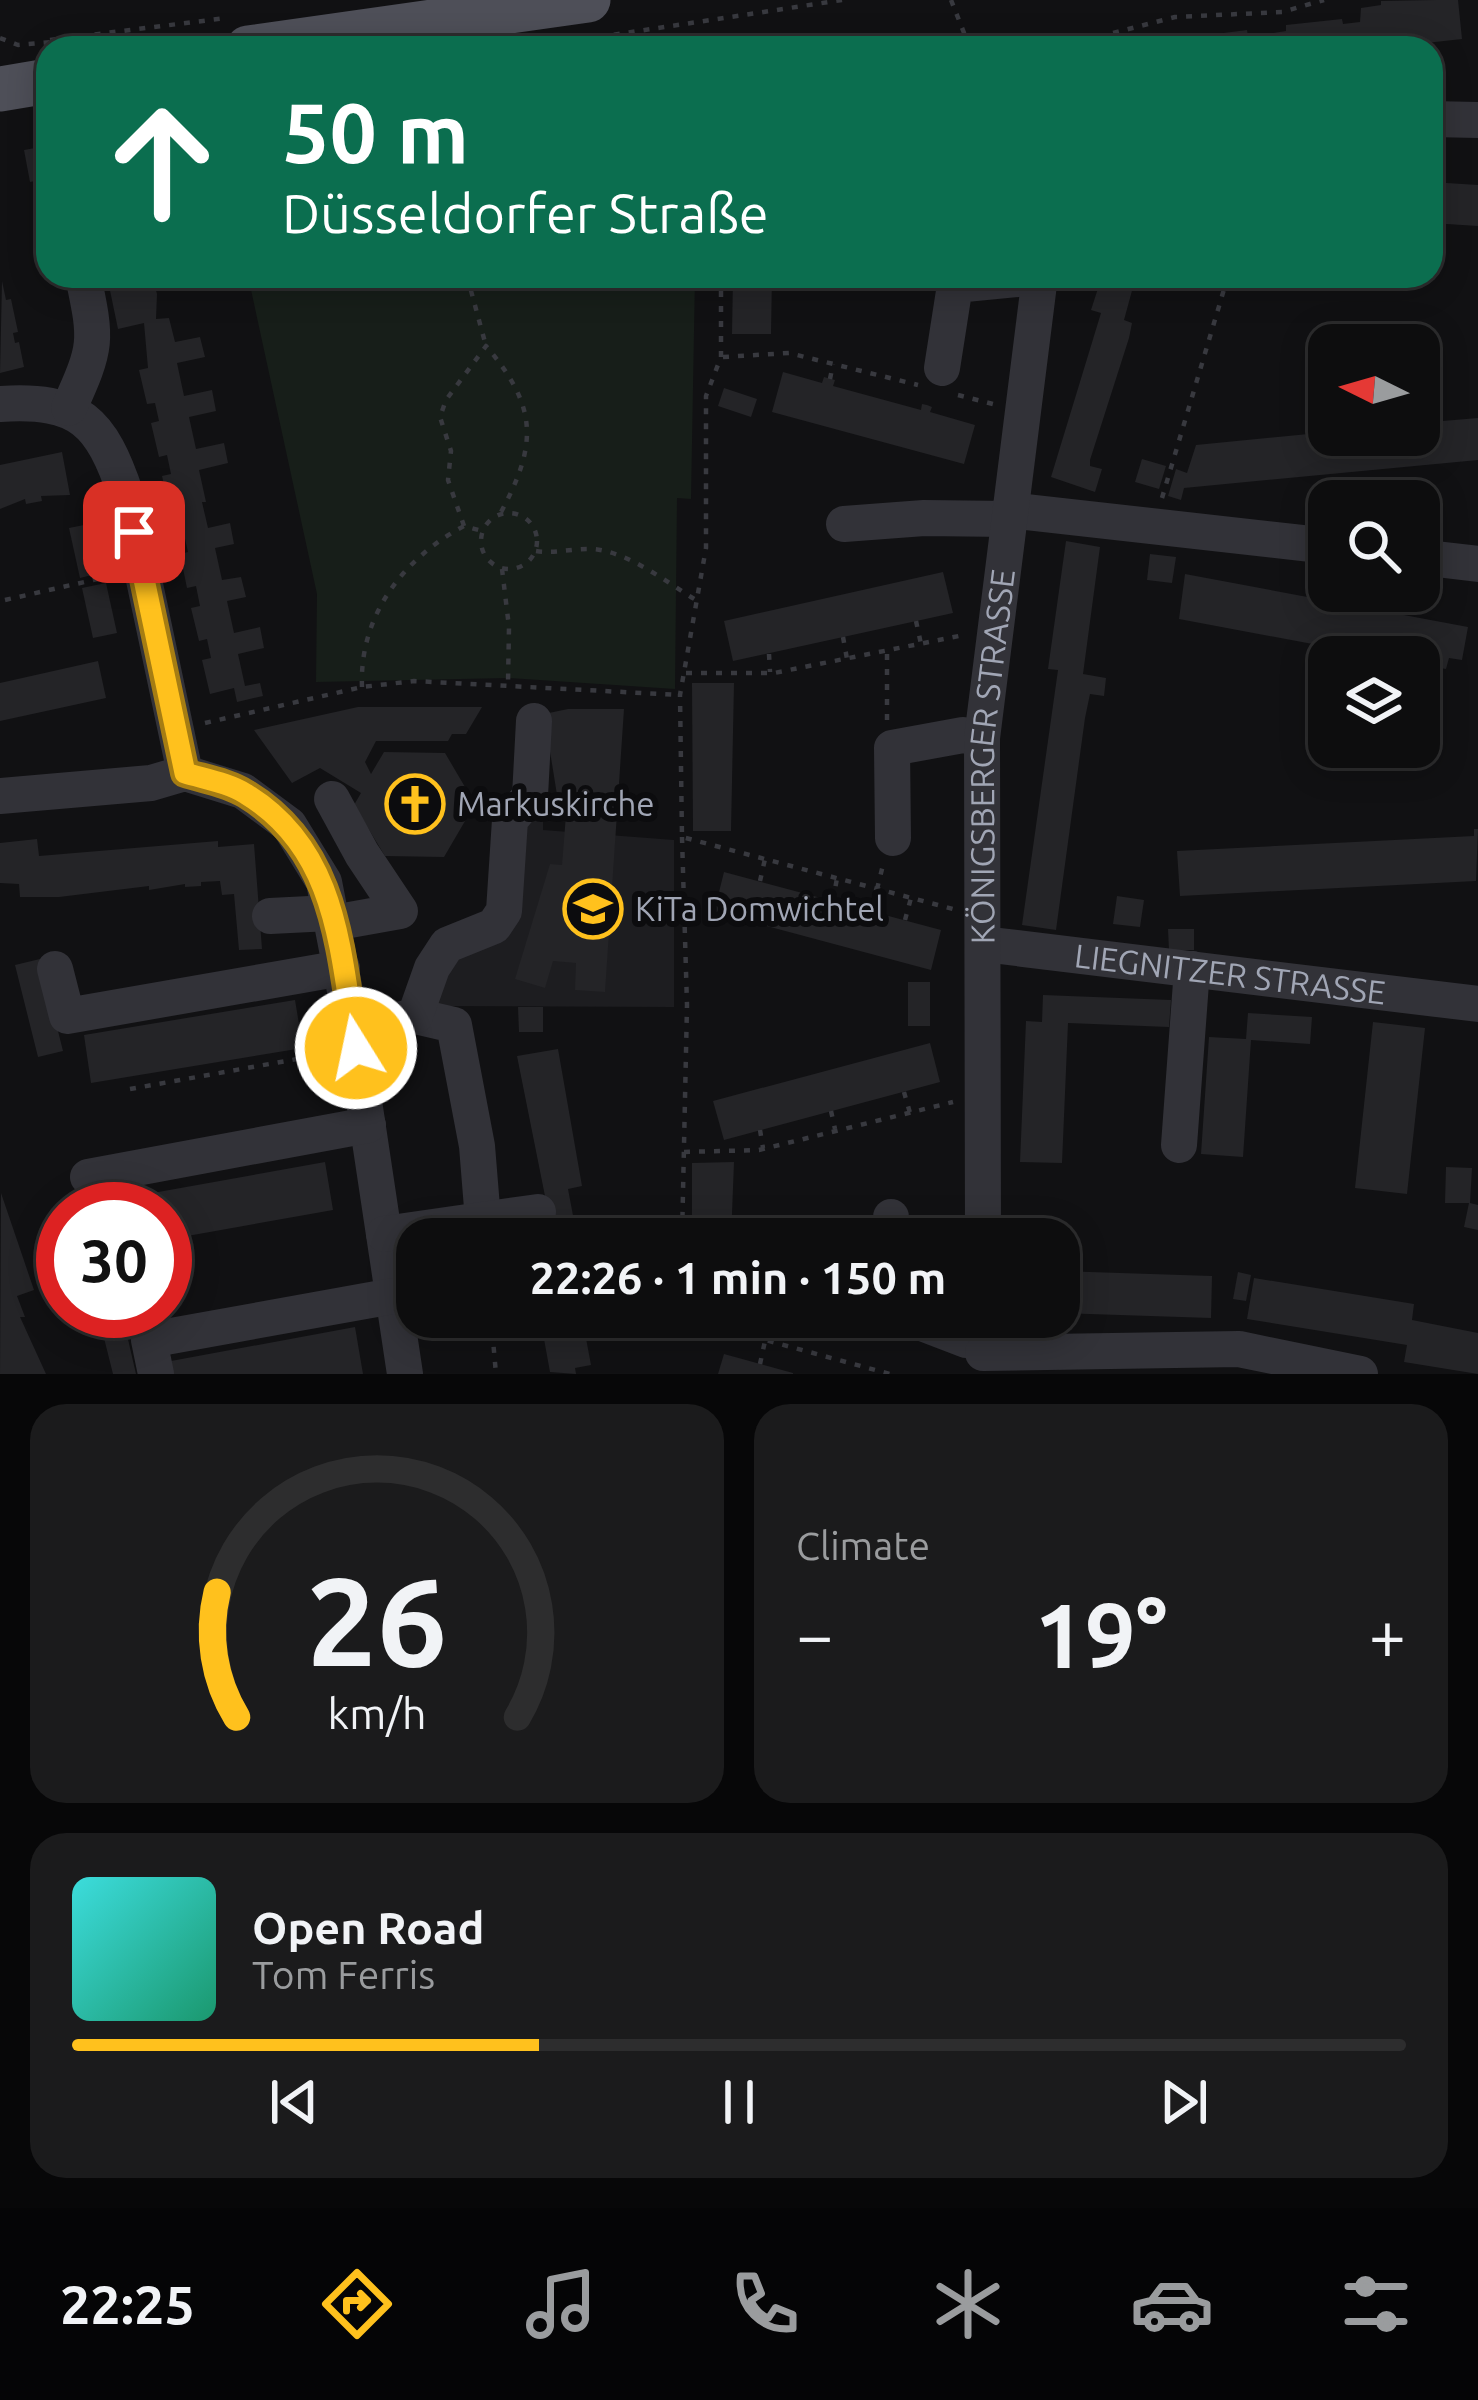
<!DOCTYPE html>
<meta charset="utf-8">
<style>
:root{--surface:#0d0d0e;--page:#1b1b1c;--text:#f1f3f6;--muted:#9a9c9e;--line:#2d2d2e;--accent:#ffc11d}
body{margin:0;font-family:Ubuntu,sans-serif;background:var(--page);color:var(--text);height:100vh;display:flex;flex-direction:column;font-size:45px;white-space:nowrap}
*{box-sizing:border-box;margin:0}
p{font-size:39px;color:var(--muted)}
.icon{flex:none;width:66px;height:66px;fill:none;stroke:currentColor;stroke-width:2;stroke-linecap:round;stroke-linejoin:round}
.map{position:relative;height:1374px;overflow:hidden}
.side{display:flex;flex-direction:column;gap:30px;padding:30px;background:#070708;flex:1}
.side>*{flex:none}
.banner{position:absolute;left:36px;top:36px;width:1407px;height:252px;border-radius:36px;box-shadow:0 6px 30px #0003,0 0 0 3px var(--line);background:#0b6e4f;color:#fff;overflow:hidden}
.needle{width:78px;rotate:275deg}
.controls{position:absolute;left:1308px;top:324px;display:grid;gap:24px}
.controls a{display:grid;place-items:center;width:132px;height:132px;border-radius:24px;background:var(--surface);box-shadow:0 6px 30px #0003,0 0 0 3px var(--line);font-size:60px}
.speed{position:absolute;left:36px;top:1182px;display:flex;gap:24px;font-size:60px;font-weight:700;text-align:center}
.speed>*{display:grid;place-content:center;width:156px;height:156px;border-radius:50%;background:var(--surface);box-shadow:0 6px 30px #0003,0 0 0 3px var(--line);line-height:1}
.speed .limit{border:18px solid #d22;background:#fff;color:#111}
.pin{position:absolute;display:grid;place-items:center;width:102px;height:102px;color:#fff;margin:-51px;border-radius:24px;box-shadow:0 6px 18px #0006}
.me{position:absolute;width:132px;margin:-66px;rotate:350deg;stroke-linejoin:round;filter:drop-shadow(0 0 9px #0008)}
.turn{display:flex;align-items:center;gap:42px;height:252px;padding:0 48px;font-size:54px}
.turn .icon{width:156px;height:156px;stroke-width:2.5}
.turn b{display:block;font-size:84px;line-height:102px}
.big{font-size:90px;font-weight:600;line-height:1.1}
.side .widget{flex:1;display:flex;flex-direction:column;justify-content:center;gap:18px;min-width:0;padding:0 42px;border-radius:36px;background:var(--page)}
.side .dial{align-items:center;gap:0}
.dial svg{height:312px;overflow:visible;fill:none;stroke:var(--line);stroke-width:7;stroke-linecap:round;text-anchor:middle}
.dial text{fill:var(--text);stroke:none}
.song{display:flex;align-items:center;gap:36px}
.cover{width:144px;height:144px;border-radius:18px;background:linear-gradient(135deg,hsl(180 70% 55%),hsl(160 70% 35%))}
.played{height:12px;border-radius:6px;background:linear-gradient(90deg,var(--accent) 35%,var(--line) 35%)}
.keys{display:flex;justify-content:space-around;direction:ltr}
.heat{display:flex;justify-content:space-between;align-items:center;font-size:66px;direction:ltr}
.side .tiles{flex:1;display:grid;gap:30px;grid-template-columns:1fr 1fr}
.widget:last-child{grid-column:span 2}
.trip{position:absolute;left:396px;top:1218px;width:684px;height:120px;border-radius:36px;background:var(--surface);box-shadow:0 6px 30px #0003,0 0 0 3px var(--line);font-weight:600;line-height:120px;text-align:center}
.menu{display:flex;height:192px;justify-content:space-around;align-items:center;background:#050506;color:var(--muted)}
.menu .icon{width:84px;height:84px}
.menu .selected{color:var(--accent)}
.menu b{font-size:54px;color:var(--text)}
.map>svg:first-child{display:block}
.built{fill:#1d1d20}
.green{fill:#171e19}
.building{fill:#242427}
.lines{fill:none;stroke-linecap:round;stroke-linejoin:round}
.path{stroke:#38393f;stroke-width:4.5;stroke-dasharray:6 9;stroke-linecap:butt}
.minor{stroke:#323238;stroke-width:36}
.major{stroke:#4e4f58;stroke-width:45}
.route-casing{stroke:#a67d13;stroke-width:30}
.route{stroke:#ffc11d;stroke-width:21}
.labels{text-anchor:middle;stroke-width:12;stroke-linejoin:round;paint-order:stroke}
.street-label{font-size:33px;fill:#a1a6b5;stroke:#0c0c0e}
.poi-label{font-size:33px;fill:#a1a6b5;stroke:#0c0c0e;text-anchor:start}
</style>
<div class="map">
<svg width="1478" height="1374" viewBox="0 0 1478 1374">
<rect width="100%" height="100%" fill="#111113"/>
<polygon class="built" points="518,817 543,819 543,830 674,840 674,1007 434,1006 445,962 502,932"/>
<polygon class="green" points="248,276 695,276 691,499 677,498 675,689 509,678 316,682 317,594"/>
<g class="building">
<polygon points="1436,0 1458,0 1462,39 1381,48 1173,48 1172,43 1192,41 1192,37 1247,30 1248,36 1266,34 1286,31 1286,25 1342,19 1343,24 1360,22 1361,8 1381,5 1381,1"/>
<polygon points="46,146 48,178 30,182 24,150"/>
<polygon points="1431,182 1478,185 1478,226 1431,223"/>
<polygon points="107,276 152,276 157,294 156,319 169,318 175,342 200,337 205,357 177,363 184,396 212,390 216,411 189,417 196,449 224,443 228,463 199,470 206,502 202,502 208,528 230,523 234,544 215,548 222,580 241,577 246,597 227,601 234,633 260,627 264,648 238,654 245,686 260,683 263,696 237,702 234,688 210,694 202,660 211,658 207,639 199,641 191,608 200,606 196,586 187,588 180,554 188,552 178,508 170,510 162,476 171,474 167,455 159,457 151,423 159,421 155,403 147,404 139,370 148,368 144,323 118,329"/>
<polygon points="733,276 772,276 771,334 732,334"/>
<polygon points="1102,276 1136,276 1124,320 1132,323 1129,338 1090,460 1090,466 1102,469 1095,492 1051,477 1101,313 1091,310"/>
<polygon points="2,281 6,300 11,299 18,332 13,333 15,343 19,342 24,367 0,373"/>
<polygon points="783,372 822,383 824,377 835,380 833,386 921,410 922,404 927,405 932,407 930,412 975,425 964,464 772,412"/>
<polygon points="724,388 757,399 751,417 718,406"/>
<polygon points="1478,418 1478,460 1184,488 1181,500 1168,496 1176,469 1187,473 1196,445 1329,432 1329,435 1419,435 1419,423"/>
<polygon points="62,452 70,495 41,496 42,501 26,504 25,499 0,509 0,465"/>
<polygon points="1142,459 1166,466 1159,489 1135,482"/>
<polygon points="94,523 104,572 80,578 69,528"/>
<polygon points="1066,541 1100,547 1083,674 1106,678 1104,696 1090,694 1085,718 1056,930 1022,925 1058,670 1048,669"/>
<polygon points="1150,554 1176,557 1172,583 1147,580"/>
<polygon points="943,572 953,613 733,661 724,621"/>
<polygon points="1185,574 1468,627 1462,660 1449,658 1446,669 1419,664 1419,657 1382,657 1179,619"/>
<polygon points="106,583 117,633 93,638 82,588"/>
<polygon points="98,661 106,698 0,721 0,683"/>
<polygon points="692,683 734,683 731,831 693,831"/>
<polygon points="358,707 482,707 466,734 452,734 448,741 376,741 365,762 371,774 384,752 445,753 475,804 444,857 385,856 354,805 361,793 320,768 292,783 254,730"/>
<polygon points="568,709 624,709 605,992 575,990 576,963 553,961 545,988 515,979 550,864 562,865 567,802 558,801 544,714"/>
<polygon points="1474,829 1478,829 1476,881 1180,896 1177,851 1474,836"/>
<polygon points="37,839 39,856 218,841 218,847 254,844 262,949 239,950 234,894 222,895 220,881 201,882 201,886 185,887 185,884 149,890 149,886 59,897 20,897 19,884 0,883 0,843"/>
<polygon points="724,872 941,930 931,970 714,912"/>
<polygon points="1117,896 1144,900 1140,927 1113,924"/>
<polygon points="1168,929 1194,929 1194,950 1169,950"/>
<polygon points="40,959 63,1051 38,1057 15,965"/>
<rect x="908" y="982" width="22" height="44"/>
<polygon points="1043,995 1171,1000 1169,1027 1068,1023 1062,1163 1020,1162 1026,1021 1042,1022"/>
<polygon points="295,1000 303,1048 91,1083 84,1035"/>
<polygon points="518,1007 543,1007 543,1032 519,1032"/>
<polygon points="1248,1013 1312,1017 1310,1044 1251,1040 1243,1157 1201,1154 1209,1037 1246,1039"/>
<polygon points="1373,1022 1425,1028 1407,1194 1355,1188"/>
<polygon points="930,1043 940,1082 724,1140 713,1101"/>
<polygon points="558,1049 582,1186 568,1189 575,1226 566,1228 568,1239 519,1239 552,1231 517,1056"/>
<polygon points="325,1162 333,1210 165,1240 165,1209 110,1209 108,1201"/>
<polygon points="734,1162 731,1239 692,1239 692,1163"/>
<polygon points="1446,1167 1472,1168 1470,1203 1478,1205 1478,1230 1464,1227 1469,1203 1445,1203"/>
<polygon points="1,1193 34,1290 17,1296 25,1317 20,1317 46,1374 0,1374"/>
<polygon points="1059,1271 1212,1276 1211,1318 1059,1313"/>
<polygon points="1238,1272 1251,1275 1246,1301 1233,1299"/>
<polygon points="1254,1278 1414,1304 1412,1320 1478,1333 1478,1374 1404,1362 1407,1345 1247,1319"/>
<polygon points="121,1311 124,1322 136,1374 113,1374 98,1314"/>
<polygon points="540,1317 582,1317 591,1365 575,1368 576,1374 550,1372"/>
<polygon points="355,1327 363,1374 173,1374 171,1361"/>
<polygon points="724,1354 793,1373 793,1374 718,1374"/>
</g>
<g class="lines">
<g class="path">
<polyline points="951,0 970,48"/>
<polyline points="599,37 842,0"/>
<polyline points="0,38 18,45 51,42"/>
<polyline points="50,40 226,18"/>
<polyline points="1055,48 1175,17 1282,12 1324,0"/>
<polyline points="467,276 486,346"/>
<polyline points="721,276 721,357 706,396 706,548 680,695 682,837 953,909"/>
<polyline points="723,357 789,353 918,385"/>
<polyline points="830,379 833,364"/>
<polyline points="958,395 993,404"/>
<polyline points="1162,498 1228,276"/>
<circle cx="509" cy="541" r="28"/>
<path d="M464,526l-16,-46 3,-29 -11,-34 6,-17 40,-54c52,61 52,98 14,168"/>
<path d="M536,551c20,3 37,-3 57,-2 36,3 73,33 103,51"/>
<polyline points="502,569 509,627 508,683"/>
<polyline points="5,600 111,576"/>
<polyline points="916,621 921,644"/>
<polyline points="843,637 847,659"/>
<polyline points="769,654 770,672"/>
<polyline points="686,673 774,673 964,635"/>
<path d="M362,687c-3,-72 42,-129 102,-161l18,5"/>
<polyline points="887,720 887,653"/>
<polyline points="205,723 362,687 414,681 680,695"/>
<polyline points="682,837 687,1005 682,1239"/>
<polyline points="760,881 765,859"/>
<polyline points="877,889 883,865"/>
<polyline points="833,901 837,878"/>
<polyline points="905,920 911,898"/>
<polyline points="130,1089 325,1054"/>
<polyline points="904,1092 910,1113"/>
<polyline points="831,1111 835,1129"/>
<polyline points="760,1130 763,1148"/>
<polyline points="684,1152 759,1150 953,1102"/>
<polyline points="491,1317 496,1374"/>
<polyline points="681,1317 890,1374"/>
<polyline points="760,1364 765,1341"/>
</g>
<g class="minor">
<polyline points="1431,119 1478,120"/>
<polyline points="942,368 955,285 1039,277"/>
<path d="M0,404c80,-5 101,17 126,91l59,278"/>
<path d="M69,408c28,-62 28,-66 14,-132"/>
<polyline points="1009,510 1329,546"/>
<polyline points="844,524 924,518 1008,519"/>
<polyline points="1419,557 1478,564"/>
<polyline points="0,796 151,783 185,773 243,791 289,825 324,882 356,1048 405,1374"/>
<polyline points="332,799 362,854 400,911 333,923"/>
<polyline points="893,838 892,748 963,735 982,738"/>
<polyline points="270,916 330,913"/>
<path id="s1" d="M983,944l495,60"/>
<polyline points="55,969 67,1016 342,968"/>
<polyline points="415,1016 454,1025 477,1146 483,1220"/>
<polyline points="353,1030 415,1016 432,968 447,945 494,926 504,911 510,820 530,796 534,721"/>
<polyline points="1179,1145 1192,969"/>
<polyline points="88,1177 368,1125"/>
<polyline points="891,1217 891,1239"/>
<polyline points="384,1234 538,1212"/>
<path id="s2" d="M983,1239l-1,-501 58,-462"/>
<polyline points="906,1317 966,1340 983,1340"/>
<polyline points="983,1353 1239,1349 1360,1374"/>
<polyline points="156,1374 149,1340 393,1296"/>
</g>
<g class="major">
<polyline points="248,48 588,0"/>
<polyline points="0,89 48,81"/>
</g>
</g>
<g class="lines">
<g class="route-casing">
<path id="route" d="M134,532l51,241c20,6 44,10 61,21 92,56 94,157 110,254"/>
</g>
<use href="#route" class="route"/>
</g>
<defs>
<g id="church-ring" transform="scale(3)"><circle r="9.5" fill="#0c0c0e" stroke="#ffc11d" stroke-width="1.5"/><path d="M-1.2-6h2.4v3.5h3.3v2.4h-3.3V6h-2.4V-.1h-3.3v-2.4h3.3Z" fill="#ffc11d"/></g>
<g id="school-ring" transform="scale(3)"><circle r="9.5" fill="#0c0c0e" stroke="#ffc11d" stroke-width="1.5"/><path d="M0-5L7-2L0 1L-7-2ZM-4 1L0 2.5L4 1V4Q0 6-4 4Z" fill="#ffc11d"/></g>
</defs>
<g fill-rule="evenodd">
<use href="#church-ring" x="415" y="804"/>
<use href="#school-ring" x="593" y="909"/>
</g>
<g class="labels">
<g class="street-label">
<text dy="12" stroke="none"><textPath href="#s2" startOffset="483">KÖNIGSBERGER STRASSE</textPath></text>
<text dy="12" stroke="none"><textPath href="#s1" startOffset="249">LIEGNITZER STRASSE</textPath></text>
</g>
<g class="poi-label">
<text x="457" y="816">Markuskirche</text>
<text x="635" y="921">KiTa Domwichtel</text>
</g>
</g>
</svg>
<div class="controls">
<a><svg class="needle" viewBox="-14 -14 28 28"><path d="M0-13l5 13h-10z" fill="#e53935"/><path d="M0 13l5-13h-10z" fill="#9a9c9e"/></svg></a>
<a><svg class="icon" aria-label="search" viewBox="0 0 24 24"><circle cx="10" cy="10" r="6"/><path d="M15 15l6 6"/></svg></a>
<a><svg class="icon" aria-label="layers" viewBox="0 0 24 24"><path d="M12 4l9 5-9 5-9-5zM3 14l9 5 9-5"/></svg></a>
</div>
<div class="speed"><div class="limit">30</div></div>
<div class="pin" style="left:134px;top:532px;background:#d93025"><svg class="icon" aria-label="arrive" viewBox="0 0 24 24"><path d="M6 21V4h12l-3 4 3 4H6"/></svg></div>
<svg class="me" style="left:356px;top:1048px" viewBox="-20 -20 40 40"><circle r="17" fill="#ffc11d" stroke="#fff" stroke-width="3"/><path d="M0-11L8 9 0 5-8 9z" fill="#fff"/></svg>
<div class="trip">22:26 · 1 min · 150 m</div>
<div class="banner">
<div class="turn"><svg class="icon" aria-label="ahead" viewBox="0 0 24 24"><path d="M12 20V5M6 11l6-6 6 6"/></svg><div><b>50 m</b>Düsseldorfer Straße</div></div>
</div>
</div>
<section class="side">
<div class="tiles">
<div class="widget dial"><svg viewBox="0 0 100 80">
<path d="M14 69A42 42 0 1 1 86 69"/>
<path d="M14 69A42 42 0 0 1 9 37" stroke="#ffc11d"/>
<text x="50" y="56" font-size="32" font-weight="700">26</text>
<text x="50" y="72" font-size="11">km/h</text>
</svg></div>
<div class="widget"><p>Climate</p>
<div class="heat"><a>−</a><b class="big">19°</b><a>+</a></div>
</div>
<div class="widget">
<div class="song"><i class="cover"></i><div><b>Open Road</b><p>Tom Ferris</p></div></div>
<div class="played"></div>
<div class="keys"><svg class="icon" aria-label="previous" viewBox="0 0 24 24"><path d="M18 5L8 12l10 7zM5 5v14"/></svg><svg class="icon" aria-label="pause" viewBox="0 0 24 24"><path d="M8 5v14M16 5v14"/></svg><svg class="icon" aria-label="next" viewBox="0 0 24 24"><path d="M6 5l10 7-10 7zM19 5v14"/></svg></div>
</div>
</div>
</section>
<nav class="menu">
<b>22:25</b>
<svg class="icon selected" aria-label="directions" viewBox="0 0 24 24"><path d="M12 3l9 9-9 9-9-9zM9 14v-3h6M13 9l2 2-2 2"/></svg>
<svg class="icon" aria-label="music" viewBox="0 0 24 24"><path d="M9 18V5l10-2v13"/><circle cx="6" cy="18" r="3"/><circle cx="16" cy="16" r="3"/></svg>
<svg class="icon" aria-label="phone" viewBox="0 0 24 24"><path d="M5 4h4l2 5-3 2q2 4 5 5l2-3 5 2v4C11 20 4 13 5 4z"/></svg>
<svg class="icon" aria-label="climate" viewBox="0 0 24 24"><path d="M12 3v18M4 7l16 10M4 17L20 7"/></svg>
<svg class="icon" aria-label="car" viewBox="0 0 24 24"><path d="M5 17H2v-5l4-1 3-4h7l3 4 3 1v5h-3M9 17h6M6 11h13"/><circle cx="7" cy="17" r="2"/><circle cx="17" cy="17" r="2"/></svg>
<svg class="icon" aria-label="filters" viewBox="0 0 24 24"><path d="M4 7h16M4 17h16"/><circle cx="9" cy="7" r="2"/><circle cx="15" cy="17" r="2"/></svg>
</nav>
